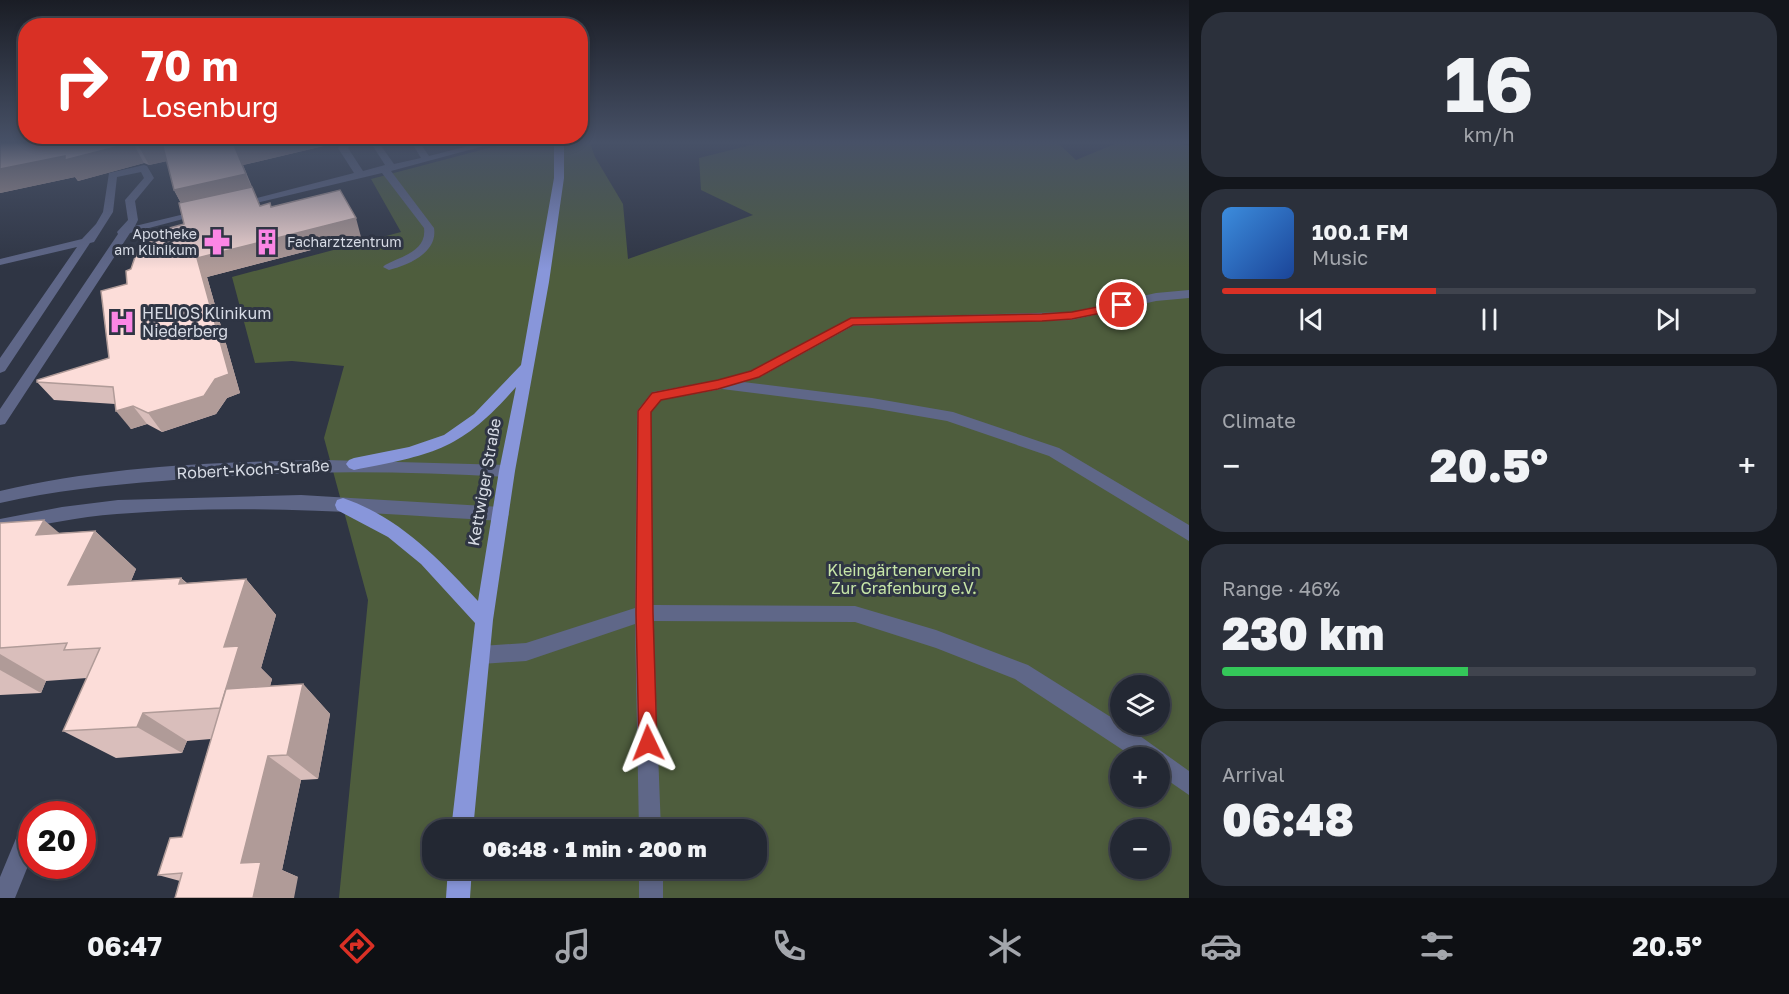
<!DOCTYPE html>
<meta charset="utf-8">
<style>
:root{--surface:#232833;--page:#2b303b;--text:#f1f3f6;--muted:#a3a6ac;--line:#40444e;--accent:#d93025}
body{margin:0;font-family:"Golos Text",sans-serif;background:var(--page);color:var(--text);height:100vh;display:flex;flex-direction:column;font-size:22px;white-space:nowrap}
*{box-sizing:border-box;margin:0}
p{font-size:20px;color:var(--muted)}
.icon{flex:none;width:33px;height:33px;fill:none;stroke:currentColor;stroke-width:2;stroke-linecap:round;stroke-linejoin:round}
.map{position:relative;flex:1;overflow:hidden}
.panel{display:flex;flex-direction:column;gap:12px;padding:12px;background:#13161c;width:600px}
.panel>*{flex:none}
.guide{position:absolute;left:18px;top:18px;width:570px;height:126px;border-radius:24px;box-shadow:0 3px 9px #0003,0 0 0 2px var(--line);background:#d93025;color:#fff;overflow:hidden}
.tools{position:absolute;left:1110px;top:675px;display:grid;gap:12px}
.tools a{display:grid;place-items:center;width:60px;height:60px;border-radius:50%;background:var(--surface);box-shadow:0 3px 9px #0003,0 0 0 2px var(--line);font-size:30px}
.speed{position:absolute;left:18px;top:801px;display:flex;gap:12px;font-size:30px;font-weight:700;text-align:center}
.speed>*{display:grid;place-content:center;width:78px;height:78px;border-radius:50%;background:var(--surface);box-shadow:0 3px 9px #0003,0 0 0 2px var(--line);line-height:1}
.speed .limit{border:9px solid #d22;background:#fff;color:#111}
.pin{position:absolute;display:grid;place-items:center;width:51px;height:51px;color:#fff;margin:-26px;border:3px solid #fff;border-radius:50%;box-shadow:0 2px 6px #0007}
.me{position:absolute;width:66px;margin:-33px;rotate:358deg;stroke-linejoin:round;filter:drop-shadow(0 0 4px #0008)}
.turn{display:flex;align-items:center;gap:21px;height:126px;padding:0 24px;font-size:27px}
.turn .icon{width:78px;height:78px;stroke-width:2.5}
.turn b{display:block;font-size:42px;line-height:51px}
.big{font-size:45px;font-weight:800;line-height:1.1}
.panel .card{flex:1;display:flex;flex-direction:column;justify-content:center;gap:9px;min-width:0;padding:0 21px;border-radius:24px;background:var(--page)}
.panel .dial{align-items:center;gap:0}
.dial b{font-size:78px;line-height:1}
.song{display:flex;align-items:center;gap:18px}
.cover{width:72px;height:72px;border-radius:9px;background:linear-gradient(135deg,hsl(210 70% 55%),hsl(220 70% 35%))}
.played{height:6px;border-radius:3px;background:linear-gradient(90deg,var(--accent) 40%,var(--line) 40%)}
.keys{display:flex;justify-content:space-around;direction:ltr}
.heat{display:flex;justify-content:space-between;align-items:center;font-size:33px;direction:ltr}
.charge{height:9px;border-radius:4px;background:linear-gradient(90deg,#34c759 46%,var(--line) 0)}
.trip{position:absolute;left:422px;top:819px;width:345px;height:60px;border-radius:24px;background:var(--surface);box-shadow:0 3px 9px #0003,0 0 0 2px var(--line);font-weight:800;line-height:60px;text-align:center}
.tab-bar{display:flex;height:96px;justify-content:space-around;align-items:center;background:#0e1014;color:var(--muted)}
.tab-bar .icon{width:42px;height:42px}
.tab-bar .current{color:var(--accent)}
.tab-bar b{font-size:27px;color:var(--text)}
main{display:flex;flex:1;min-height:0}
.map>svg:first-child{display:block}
.green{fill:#4e5d3d;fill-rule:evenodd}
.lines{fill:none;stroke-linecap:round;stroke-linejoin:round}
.minor{fill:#5f6788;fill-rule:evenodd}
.major{fill:#8896da;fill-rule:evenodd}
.wall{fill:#d9bebb}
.shaded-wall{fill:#b09b98}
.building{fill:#fcddd9;stroke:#b09b98;stroke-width:1.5}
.route{fill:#d93025;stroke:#8d1f18;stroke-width:1.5}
.labels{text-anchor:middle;stroke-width:6;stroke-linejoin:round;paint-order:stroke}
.far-poi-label{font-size:14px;fill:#d8dce6;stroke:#2f3544;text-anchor:end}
.poi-label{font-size:16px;fill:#d8dce6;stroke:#2f3544;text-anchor:start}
.street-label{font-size:16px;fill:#d8dce6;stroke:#2f3544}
.park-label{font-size:16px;fill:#c7e6a8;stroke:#2f3544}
</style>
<main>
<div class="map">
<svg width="1189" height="898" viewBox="0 0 1189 898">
<rect width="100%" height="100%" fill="#2f3544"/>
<path class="green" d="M501,143h89l5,14 28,47 5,55 125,-44 -52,-25 -2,-32 60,-15h299l18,17 41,-17h59l13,3v752h-850l29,-298 -44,-162 20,-72 -52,-5 -37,2 -23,-86 169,-45 -30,-53 129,-34zM1120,686h40v38h-40zM1120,758h40v38h-40zM432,830h324v38h-324zM1120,830h40v38h-40z"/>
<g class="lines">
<g class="minor">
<path d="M343,143h10l-5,5 15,23 22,-6 -14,-22h8l15,21 27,-6 -9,-15h8l9,13 51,-13h15l-104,28 43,57c4,24 -25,37 -45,42l-6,-3 2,-2c17,-9 42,-14 39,-37l-42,-55 -143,34 -5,-3 120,-31 -16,-25z"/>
<polygon points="144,165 147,166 154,178 135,201 138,220 135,226 201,210 206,213 130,233 5,424 0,425 0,409 118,234 117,232 128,220 125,200 144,178 141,172 117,177 113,212 94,242 90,243 5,371 0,373 0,358 77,247 0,265 0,259 82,239 96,224 103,212 109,173"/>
<polygon points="1189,290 1189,298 1156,301 1072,320 853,326 760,377 743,382 872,398 953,412 1059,448 1189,525 1189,541 1049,456 947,421 872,408 722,389 661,400 651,412 653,605 855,606 936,630 1028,665 1133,731 1189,771 1189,795 1160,775 1160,758 1135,758 1015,679 936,648 855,622 653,621 661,830 639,830 635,624 526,661 481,664 474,661 472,655 474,649 481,646 526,643 635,608 637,411 652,392 718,380 750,371 851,318 1072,312 1156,293"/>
<path d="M326,460l181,5 5,2 3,4 -3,4 -5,2c-115,-7 -230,-7 -345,4 -54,4 -109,10 -162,22v-12c106,-25 217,-29 326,-31z"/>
<path d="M301,495l200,12 6,2 2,5 -2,5 -6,2c-128,-8 -256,-18 -384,-7 -39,3 -78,11 -117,19v-14l62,-12 56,-7z"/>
<polygon points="25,833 32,835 32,856 15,898 0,898 0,877 17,836"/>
<rect x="639" y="868" width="24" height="30"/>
</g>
<g class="major">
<path d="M554,143h10v35l-15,104 -34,189 -22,149 -20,210h-22l24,-207 -54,-59 -33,-27 -51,-27 -2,-5 2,-5 6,-2c56,19 96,61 135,103l21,-130 17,-84c-56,64 -82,67 -162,83l-5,-2 -3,-4 3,-4 5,-2 55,-11 35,-12 30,-21 47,-49 33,-187z"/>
<polygon points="448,868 472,868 470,898 446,898"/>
</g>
</g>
<g class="wall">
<polygon points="0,143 336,143 243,165 260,206 271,207 361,237 207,277 240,393 227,398 216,414 162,432 147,424 131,429 115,404 54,400 37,382 109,358 131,269 184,224 181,203 174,190 167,161 149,165 144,163 78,181 75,177 0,193"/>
<polygon points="0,523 59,533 95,531 136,569 131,581 181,578 187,583 246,579 276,615 261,668 272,679 270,686 303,684 330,714 318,779 301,780 282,870 298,877 180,881 158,875 182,837 211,739 187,741 182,753 116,758 63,731 87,678 46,681 41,693 0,695"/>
</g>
<g class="shaded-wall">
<polygon points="131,143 133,143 144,163 78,181 75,177 0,193 0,169"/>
<polygon points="148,143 163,143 172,160 149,165 138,145"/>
<polygon points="242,143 336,143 243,165 234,145"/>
<polygon points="246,174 255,195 185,211 174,190"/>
<polygon points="356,218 361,237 207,277 240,393 227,398 216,414 162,432 148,413 197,258"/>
<polygon points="133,406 147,424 131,429 116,411"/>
<polygon points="44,520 84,554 95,531 136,569 114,621 68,585 36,535"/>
<polygon points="181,578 217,614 179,584"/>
<polygon points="246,579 276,615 261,668 272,679 257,736 220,708 224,647"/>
<polygon points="0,654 46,681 41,693 0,670"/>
<polygon points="303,684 330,714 318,779 287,755"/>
<polygon points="143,713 187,741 182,753 137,727"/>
<polygon points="268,756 301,780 282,870 298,877 294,898 253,898 241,863"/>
</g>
<g class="building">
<polygon points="0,143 131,143 65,160 65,156 0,169"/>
<polygon points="133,143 148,143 138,145"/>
<polygon points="162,143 242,143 234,145 246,174 174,190"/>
<polygon points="252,187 260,206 270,203 271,207 340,190 356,218 197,258 229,374 215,379 204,396 148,413 133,406 116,411 113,387 37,382 37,380 109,358 101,291 127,284 126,271 131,269 136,254 142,248 166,229 184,224 179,203"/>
<polygon points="44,520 36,535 95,531 68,585 181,578 179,584 246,579 224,647 239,646 220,708 143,713 137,727 63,731 100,648 64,650 67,643 0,648 0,523"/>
<polygon points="303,684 287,755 268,756 241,863 261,862 253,898 175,898 182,873 158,875 170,838 182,837 226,689"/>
</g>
<linearGradient id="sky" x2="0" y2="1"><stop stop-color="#1a1d25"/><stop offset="0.53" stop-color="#475167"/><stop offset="1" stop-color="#475167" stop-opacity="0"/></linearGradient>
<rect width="1189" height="269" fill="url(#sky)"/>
<polygon class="route" points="1122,302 1126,303 1126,308 1072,319 1042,321 853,325 759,377 718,389 661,400 651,412 653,613 657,743 655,749 648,752 641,749 639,743 636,613 638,411 652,393 718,380 751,371 851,318 1042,314 1072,312"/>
<defs>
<g id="pharmacy-bare" transform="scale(2.07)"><path d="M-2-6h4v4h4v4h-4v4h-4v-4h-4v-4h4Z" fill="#fb86e5" stroke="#2f3544" stroke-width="2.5" paint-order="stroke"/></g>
<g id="building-bare" transform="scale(2.07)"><path d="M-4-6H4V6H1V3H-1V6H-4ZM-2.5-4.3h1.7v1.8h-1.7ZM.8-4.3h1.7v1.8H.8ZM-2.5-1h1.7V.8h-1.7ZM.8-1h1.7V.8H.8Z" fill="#fb86e5" stroke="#2f3544" stroke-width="2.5" paint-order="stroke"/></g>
<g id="hospital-bare" transform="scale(2.07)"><path d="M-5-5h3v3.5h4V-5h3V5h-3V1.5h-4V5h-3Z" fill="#fb86e5" stroke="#2f3544" stroke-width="2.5" paint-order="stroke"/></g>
</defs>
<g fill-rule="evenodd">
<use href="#pharmacy-bare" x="217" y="242"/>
<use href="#building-bare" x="267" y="242"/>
<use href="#hospital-bare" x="122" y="322"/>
</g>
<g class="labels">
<g class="far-poi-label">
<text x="197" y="239">Apotheke<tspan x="197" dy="16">am Klinikum</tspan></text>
<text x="287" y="247" text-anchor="start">Facharztzentrum</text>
</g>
<g class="poi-label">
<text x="142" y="319">HELIOS Klinikum<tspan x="142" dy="18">Niederberg</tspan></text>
</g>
<g class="street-label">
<text transform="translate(253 469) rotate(-3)" y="6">Robert-Koch-Straße</text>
<text transform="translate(484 482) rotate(-80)" y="6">Kettwiger Straße</text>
</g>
<g class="park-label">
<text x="904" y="576">Kleingärtenerverein<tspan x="904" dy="18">Zur Grafenburg e.V.</tspan></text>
</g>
</g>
</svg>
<div class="tools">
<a><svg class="icon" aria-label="layers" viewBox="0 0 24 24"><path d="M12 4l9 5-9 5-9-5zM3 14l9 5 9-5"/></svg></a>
<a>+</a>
<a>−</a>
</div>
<div class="speed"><div class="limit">20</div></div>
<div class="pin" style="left:1122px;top:305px;background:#d93025"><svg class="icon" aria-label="arrive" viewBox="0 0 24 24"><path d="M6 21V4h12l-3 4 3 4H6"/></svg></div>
<svg class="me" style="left:648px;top:743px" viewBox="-20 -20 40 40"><path d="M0-17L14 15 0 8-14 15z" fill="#d93025" stroke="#fff" stroke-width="4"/></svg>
<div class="trip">06:48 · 1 min · 200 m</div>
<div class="guide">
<div class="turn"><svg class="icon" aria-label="right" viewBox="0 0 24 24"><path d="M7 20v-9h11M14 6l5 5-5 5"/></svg><div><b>70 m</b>Losenburg</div></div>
</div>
</div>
<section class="panel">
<div class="card dial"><b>16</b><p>km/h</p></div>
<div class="card">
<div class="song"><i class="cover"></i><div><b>100.1 FM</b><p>Music</p></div></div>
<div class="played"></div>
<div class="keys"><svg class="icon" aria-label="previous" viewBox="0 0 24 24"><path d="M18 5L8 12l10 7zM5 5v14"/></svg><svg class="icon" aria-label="pause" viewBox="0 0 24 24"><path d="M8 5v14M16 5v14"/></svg><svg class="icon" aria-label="next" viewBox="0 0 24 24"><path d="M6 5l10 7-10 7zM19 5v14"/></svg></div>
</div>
<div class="card"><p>Climate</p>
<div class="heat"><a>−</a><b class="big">20.5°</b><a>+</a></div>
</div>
<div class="card"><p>Range · 46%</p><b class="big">230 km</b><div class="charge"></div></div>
<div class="card"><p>Arrival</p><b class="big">06:48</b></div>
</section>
</main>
<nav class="tab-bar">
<b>06:47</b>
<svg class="icon current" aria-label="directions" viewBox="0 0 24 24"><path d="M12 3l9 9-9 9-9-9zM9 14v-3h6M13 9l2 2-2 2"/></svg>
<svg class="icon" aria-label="music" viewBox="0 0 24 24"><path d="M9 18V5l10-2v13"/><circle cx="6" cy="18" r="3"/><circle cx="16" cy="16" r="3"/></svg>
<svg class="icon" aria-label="phone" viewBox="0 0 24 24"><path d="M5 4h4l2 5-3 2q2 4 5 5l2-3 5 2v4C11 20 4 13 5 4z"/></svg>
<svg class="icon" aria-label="climate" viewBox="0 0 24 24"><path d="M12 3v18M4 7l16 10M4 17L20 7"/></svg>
<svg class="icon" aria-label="car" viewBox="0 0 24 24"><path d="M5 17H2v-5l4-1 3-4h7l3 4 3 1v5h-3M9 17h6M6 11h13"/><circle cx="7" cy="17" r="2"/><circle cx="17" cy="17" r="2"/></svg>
<svg class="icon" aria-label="filters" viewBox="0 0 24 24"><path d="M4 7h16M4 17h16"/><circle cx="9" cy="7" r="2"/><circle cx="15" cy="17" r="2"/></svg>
<b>20.5°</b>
</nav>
